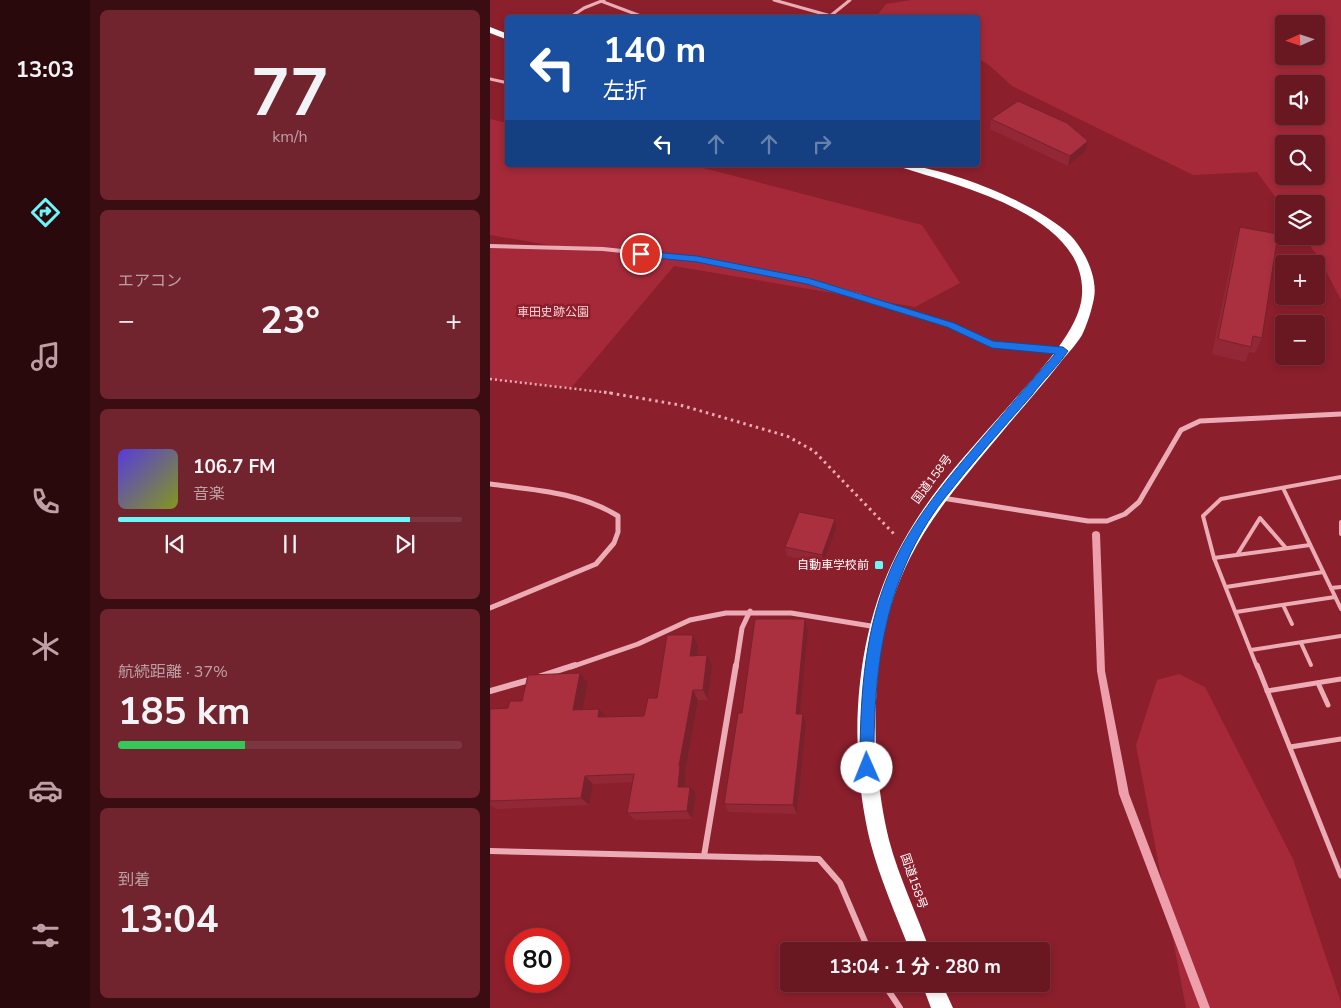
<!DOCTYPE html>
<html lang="ja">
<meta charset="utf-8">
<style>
:root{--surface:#691721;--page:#71242e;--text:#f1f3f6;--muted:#bd9fa5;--line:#7c363f;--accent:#6cf6fa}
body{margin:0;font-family:"Nunito Sans","Noto Sans JP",sans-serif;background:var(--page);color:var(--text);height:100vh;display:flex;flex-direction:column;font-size:19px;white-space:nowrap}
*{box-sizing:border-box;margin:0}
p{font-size:16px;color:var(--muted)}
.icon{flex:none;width:28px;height:28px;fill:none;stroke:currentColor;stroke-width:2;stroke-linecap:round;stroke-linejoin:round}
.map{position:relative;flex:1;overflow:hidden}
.panel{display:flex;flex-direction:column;gap:10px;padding:10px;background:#3a0d12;width:400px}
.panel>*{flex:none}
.top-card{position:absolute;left:15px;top:15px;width:475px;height:152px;border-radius:5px;box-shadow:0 2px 8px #0003,0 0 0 1px var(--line);background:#1a4fa0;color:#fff;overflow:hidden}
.needle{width:32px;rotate:267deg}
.buttons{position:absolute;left:785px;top:15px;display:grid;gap:10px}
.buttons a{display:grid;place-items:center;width:50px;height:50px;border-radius:5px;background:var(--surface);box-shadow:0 2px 8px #0003,0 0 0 1px var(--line);font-size:25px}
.speed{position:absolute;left:15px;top:928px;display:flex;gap:10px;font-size:25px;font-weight:700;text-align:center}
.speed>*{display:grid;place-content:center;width:65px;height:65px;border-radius:50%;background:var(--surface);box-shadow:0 2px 8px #0003,0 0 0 1px var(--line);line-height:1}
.speed .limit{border:8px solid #d22;background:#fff;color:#111}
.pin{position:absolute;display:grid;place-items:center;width:42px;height:42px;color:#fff;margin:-21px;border:2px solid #fff;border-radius:50%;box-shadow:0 1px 5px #0007}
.me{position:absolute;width:55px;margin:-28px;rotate:359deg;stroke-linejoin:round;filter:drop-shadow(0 0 4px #0008)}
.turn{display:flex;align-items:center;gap:18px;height:105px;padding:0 15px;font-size:22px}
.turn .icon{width:65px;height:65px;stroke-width:2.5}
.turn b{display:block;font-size:35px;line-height:42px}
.lanes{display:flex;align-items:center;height:48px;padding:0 15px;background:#0003;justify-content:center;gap:25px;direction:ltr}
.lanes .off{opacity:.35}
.big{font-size:38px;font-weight:700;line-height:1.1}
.panel .tile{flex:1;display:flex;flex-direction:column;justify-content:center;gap:8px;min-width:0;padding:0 18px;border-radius:8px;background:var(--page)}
.panel .dial{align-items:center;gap:0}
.dial b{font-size:65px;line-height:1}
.song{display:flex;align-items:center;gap:15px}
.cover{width:60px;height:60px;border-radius:8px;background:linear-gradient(135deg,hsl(250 70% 55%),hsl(70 70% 35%))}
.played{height:5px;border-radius:2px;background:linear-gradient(90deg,var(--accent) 85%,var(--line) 85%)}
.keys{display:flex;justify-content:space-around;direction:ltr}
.heat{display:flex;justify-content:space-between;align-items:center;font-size:28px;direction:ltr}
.charge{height:8px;border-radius:4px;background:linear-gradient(90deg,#34c759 37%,var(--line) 0)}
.trip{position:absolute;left:290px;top:942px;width:270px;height:50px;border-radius:5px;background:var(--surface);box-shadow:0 2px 8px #0003,0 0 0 1px var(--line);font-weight:700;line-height:50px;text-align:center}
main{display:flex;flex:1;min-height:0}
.dock{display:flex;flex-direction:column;width:90px;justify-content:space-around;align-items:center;background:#2a090d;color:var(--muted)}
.dock .icon{width:35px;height:35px}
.dock .current{color:var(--accent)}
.dock b{font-size:22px;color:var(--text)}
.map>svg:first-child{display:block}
.green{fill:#a52939;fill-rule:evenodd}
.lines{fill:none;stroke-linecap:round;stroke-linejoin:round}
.stream{fill:#eda0ab;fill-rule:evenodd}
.path-far1{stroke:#ecacb5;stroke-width:2.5;stroke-dasharray:2 3;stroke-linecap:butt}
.path{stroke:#ecacb5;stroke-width:3;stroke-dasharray:2.5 4;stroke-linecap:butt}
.lane-far1{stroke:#ecacb5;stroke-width:4}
.lane{stroke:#ecacb5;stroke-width:5}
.street-far3{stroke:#ecacb5;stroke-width:3}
.street-far2{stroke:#ecacb5;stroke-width:4}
.street-far1{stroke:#ecacb5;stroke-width:5}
.street{stroke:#ecacb5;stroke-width:6}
.highway{fill:#fff;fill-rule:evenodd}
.wall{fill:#922836}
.shaded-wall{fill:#77212c}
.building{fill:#aa2f3f;stroke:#77212c}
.route{fill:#1a73e8;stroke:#114b97}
.poi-dot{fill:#6cf6fa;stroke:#8c1f2c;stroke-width:2}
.labels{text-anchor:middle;stroke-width:5;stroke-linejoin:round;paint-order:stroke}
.park-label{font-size:12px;fill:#f9d2d7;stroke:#8c1f2c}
.street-label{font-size:12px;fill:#fff;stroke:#8c1f2c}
.poi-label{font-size:12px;fill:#fff;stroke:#8c1f2c;text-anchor:end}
</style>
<main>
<nav class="dock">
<b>13:03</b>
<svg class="icon current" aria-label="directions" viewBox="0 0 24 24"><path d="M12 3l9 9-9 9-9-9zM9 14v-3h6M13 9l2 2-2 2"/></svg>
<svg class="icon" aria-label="music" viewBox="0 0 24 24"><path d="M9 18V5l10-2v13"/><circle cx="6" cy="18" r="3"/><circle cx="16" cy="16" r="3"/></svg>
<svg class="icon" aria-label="phone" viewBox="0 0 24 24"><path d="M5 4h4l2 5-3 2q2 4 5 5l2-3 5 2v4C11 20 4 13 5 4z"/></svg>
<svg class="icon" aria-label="climate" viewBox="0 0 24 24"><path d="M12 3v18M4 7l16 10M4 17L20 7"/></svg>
<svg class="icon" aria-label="car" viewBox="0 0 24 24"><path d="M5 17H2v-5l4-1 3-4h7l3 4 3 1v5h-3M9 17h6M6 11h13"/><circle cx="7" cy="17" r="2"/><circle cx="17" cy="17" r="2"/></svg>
<svg class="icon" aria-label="filters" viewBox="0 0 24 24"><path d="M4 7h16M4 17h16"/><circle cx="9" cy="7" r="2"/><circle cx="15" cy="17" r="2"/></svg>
</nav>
<section class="panel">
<div class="tile dial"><b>77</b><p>km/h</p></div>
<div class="tile"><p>エアコン</p>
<div class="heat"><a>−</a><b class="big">23°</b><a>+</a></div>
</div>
<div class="tile">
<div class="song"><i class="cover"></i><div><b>106.7 FM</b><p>音楽</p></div></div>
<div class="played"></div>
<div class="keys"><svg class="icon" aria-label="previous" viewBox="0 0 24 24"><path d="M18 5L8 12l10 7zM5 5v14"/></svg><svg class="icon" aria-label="pause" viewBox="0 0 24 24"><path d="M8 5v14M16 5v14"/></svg><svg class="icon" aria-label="next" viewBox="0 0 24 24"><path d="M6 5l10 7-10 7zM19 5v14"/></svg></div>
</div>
<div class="tile"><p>航続距離 · 37%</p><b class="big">185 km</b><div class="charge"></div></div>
<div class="tile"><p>到着</p><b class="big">13:04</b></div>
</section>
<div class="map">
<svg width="851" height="1008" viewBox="0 0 851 1008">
<rect width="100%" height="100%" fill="#8c1f2c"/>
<g class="green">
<path d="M421,0h430v300l-22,-42 -16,-22h13v-32h-32v5l-27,-37 -64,3 -181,-89 -23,-21 -11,-7v-40l-102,-1 10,-13zM794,24h32v32h-32zM794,84h32v32h-32zM794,144h32v32h-32z"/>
<polygon points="0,119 17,123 18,165 202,165 432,225 470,283 425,307 184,266 81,388 0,379 0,246 76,248 0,235"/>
<polygon points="689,674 715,687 803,859 851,1002 851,1008 696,1008 646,745 667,680"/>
</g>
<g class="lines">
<polygon class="stream" points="606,531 609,532 610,534 615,671 639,794 720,1008 710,1008 629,794 607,671 602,534 603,532"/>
<polyline class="path-far1" points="0,379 121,393"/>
<polyline class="path" points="114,392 190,405 297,436 324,451 404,534"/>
<g class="lane-far1">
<polyline points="793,488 851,609"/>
<polyline points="851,522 851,534"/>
<polyline points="747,555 770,518 796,548"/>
<polyline points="724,558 820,545"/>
<polyline points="736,587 833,572"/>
<polyline points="841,588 851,587"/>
<polyline points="793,605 802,624"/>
<polyline points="746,612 845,597"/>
<polyline points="811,643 821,665"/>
<polyline points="761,650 851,636"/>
<polyline points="767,667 724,558 713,516 731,499 851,477"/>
</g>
<g class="lane">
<polyline points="767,665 851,876"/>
<polyline points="828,683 838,705"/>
<polyline points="777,691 851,679"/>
<polyline points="800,747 851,739"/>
</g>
<g class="street-far3">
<polyline points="284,0 341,16"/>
<polyline points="111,1 156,18"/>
<polyline points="339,17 360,0"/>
<polyline points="79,18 94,8 114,0"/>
<polyline points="0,79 18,83"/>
</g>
<polyline class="street-far2" points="0,246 113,249 207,259 318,281 371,296 381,301 460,325 502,344 573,351"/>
<g class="street-far1">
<path d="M0,484c45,6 89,8 128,32v16l-4,11 -18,21 -106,44"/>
<polyline points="452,498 598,521 617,521 635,514 649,502 691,430 710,421 851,414"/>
<polyline points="81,667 148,644 200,620 236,613 301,613 387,627"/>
<polyline points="246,667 252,628 260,611"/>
</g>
<g class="street">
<polyline points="51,676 85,665"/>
<polyline points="0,691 43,679"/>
<polyline points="0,851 329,859 350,883 379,951"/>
<polyline points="214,856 246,665"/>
<polyline points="394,984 410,1008"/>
</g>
<g class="highway">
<polygon points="0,27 18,34 18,40 0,33"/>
<path d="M409,165c43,0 140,39 171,70 14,14 28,42 24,63 -2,11 -7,27 -12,37 -6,10 -15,19 -22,28 -18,23 -38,45 -57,68 -34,41 -69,80 -93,127 -41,80 -42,196 -21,282 10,38 28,74 41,111h-20c-14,-36 -30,-72 -40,-110 -23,-96 -16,-212 33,-299 28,-51 67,-92 105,-135 23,-27 72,-75 74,-112 5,-80 -123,-109 -182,-128z"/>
<polygon points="432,984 452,984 463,1008 441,1008"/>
</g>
</g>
<g class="wall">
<polygon points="501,119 598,141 596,151 578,166 500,129"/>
<polygon points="750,227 772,338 765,353 759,352 755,362 722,354 745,242"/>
<polygon points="346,529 333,564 297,556 295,547"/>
<polygon points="318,631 310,714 313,714 316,724 307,814 239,812 234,804 252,713"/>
<polygon points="203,635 208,645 207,656 222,665 218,700 208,700 195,773 196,774 195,787 206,794 202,819 145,820 137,813 143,782 103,784 99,805 6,809 0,805 0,709 18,708 90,673 98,683 93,710 116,717 154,716 167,698"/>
</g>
<g class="shaded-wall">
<polygon points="598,141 596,151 578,166 580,156"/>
<polygon points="345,519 346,529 333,564 332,555"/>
<polygon points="315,619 318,631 309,724 306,714"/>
<polygon points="203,635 208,645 206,666 200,656"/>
<polygon points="217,655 222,665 218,700 213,690"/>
<polygon points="90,673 98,683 91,719 83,710"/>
<polygon points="203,690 208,700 195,773 196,774 194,795 188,787 189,766"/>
<polygon points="109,709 117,718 108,717"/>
<polygon points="313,714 316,724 307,814 303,805"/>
<polygon points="95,776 103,784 99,805 91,798"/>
<polygon points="200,787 206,794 202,819 197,811"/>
</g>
<g class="building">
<polygon points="528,101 577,123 598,141 580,156 501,119"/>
<polygon points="750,227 788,234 772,338 763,336 761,347 728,339"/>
<polygon points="309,512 345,519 332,555 295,547"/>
<polygon points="265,619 315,619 306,714 313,714 303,805 234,804 248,713 252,713"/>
<polygon points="177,635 203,635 200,656 217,655 213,690 203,690 189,766 190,766 188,787 200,787 197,811 137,813 144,774 95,776 91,798 0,801 0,709 18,708 20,701 32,701 38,675 90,673 83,710 109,709 108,717 154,716 158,698 167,698"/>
</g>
<path class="route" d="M151,251l56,5 111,22 146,45 39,18 70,6 5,4c-10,15 -25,29 -36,44 -30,34 -60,68 -88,104 -61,79 -71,173 -70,269l-2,5 -5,2 -5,-2 -2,-5c0,-64 3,-130 27,-190 20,-51 56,-94 91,-135 26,-30 51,-60 77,-89l-63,-6 -45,-21 -140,-43 -110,-22 -60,-6v-4z"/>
<rect class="poi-dot" x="384" y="560" width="10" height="10" rx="2.5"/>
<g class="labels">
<g class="park-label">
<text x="63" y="316">車田史跡公園</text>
</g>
<g class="street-label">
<text transform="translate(442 479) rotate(-53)" y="4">国道158号</text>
<text transform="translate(424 881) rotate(71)" y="4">国道158号</text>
</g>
<g class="poi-label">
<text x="379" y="569">自動車学校前</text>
</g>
</g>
</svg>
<div class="buttons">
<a><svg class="needle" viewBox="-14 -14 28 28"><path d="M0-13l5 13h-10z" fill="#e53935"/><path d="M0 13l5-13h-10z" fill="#bd9fa5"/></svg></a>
<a><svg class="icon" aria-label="sound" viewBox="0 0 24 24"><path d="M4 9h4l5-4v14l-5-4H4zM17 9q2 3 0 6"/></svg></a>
<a><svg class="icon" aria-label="search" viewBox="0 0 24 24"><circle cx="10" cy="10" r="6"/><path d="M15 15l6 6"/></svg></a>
<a><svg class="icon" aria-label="layers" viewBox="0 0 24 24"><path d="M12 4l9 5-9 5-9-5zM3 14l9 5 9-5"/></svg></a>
<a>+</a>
<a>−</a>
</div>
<div class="speed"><div class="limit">80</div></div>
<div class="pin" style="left:151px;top:254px;background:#d93025"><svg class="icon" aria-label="arrive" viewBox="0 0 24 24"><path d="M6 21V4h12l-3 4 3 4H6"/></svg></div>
<svg class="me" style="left:377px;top:768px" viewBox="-20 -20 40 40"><circle r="19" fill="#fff"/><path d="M0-13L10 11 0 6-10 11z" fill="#1a73e8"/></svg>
<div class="trip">13:04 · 1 分 · 280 m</div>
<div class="top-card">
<div class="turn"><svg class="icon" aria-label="left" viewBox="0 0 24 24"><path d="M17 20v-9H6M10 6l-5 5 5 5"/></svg><div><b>140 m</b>左折</div></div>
<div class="lanes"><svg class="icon" aria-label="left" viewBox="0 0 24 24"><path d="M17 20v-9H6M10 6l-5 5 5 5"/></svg><svg class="icon off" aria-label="ahead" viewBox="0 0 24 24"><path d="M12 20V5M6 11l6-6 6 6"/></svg><svg class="icon off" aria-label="ahead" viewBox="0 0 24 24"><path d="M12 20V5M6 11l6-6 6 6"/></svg><svg class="icon off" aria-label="right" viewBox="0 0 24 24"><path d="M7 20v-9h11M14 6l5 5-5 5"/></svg></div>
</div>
</div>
</main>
